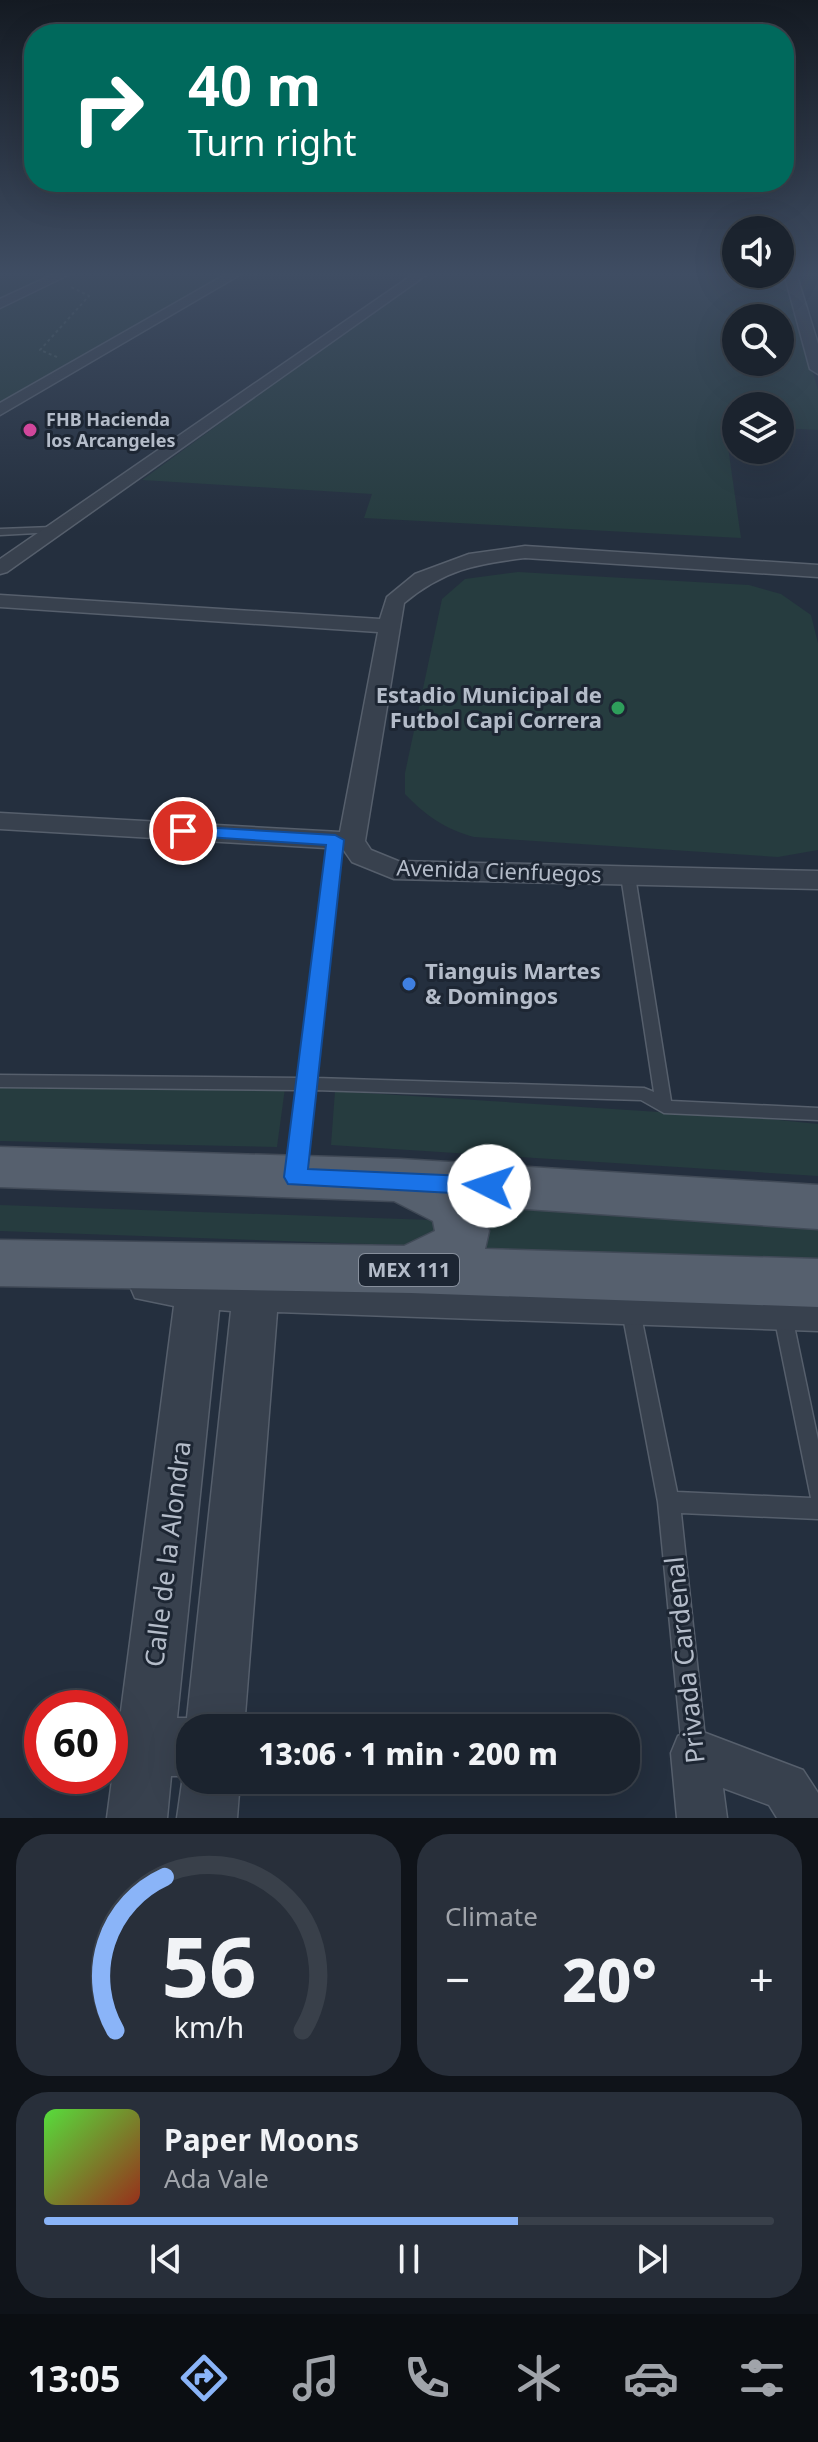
<!DOCTYPE html>
<meta charset="utf-8">
<style>
:root{--surface:#1b232e;--page:#282f3a;--text:#f1f3f6;--muted:#a0a4aa;--line:#39404a;--accent:#8ab4f8}
body{margin:0;font-family:"Noto Sans",sans-serif;background:var(--page);color:var(--text);height:100vh;display:flex;flex-direction:column;font-size:30px;white-space:nowrap}
*{box-sizing:border-box;margin:0}
p{font-size:26px;color:var(--muted)}
.icon{flex:none;width:44px;height:44px;fill:none;stroke:currentColor;stroke-width:2;stroke-linecap:round;stroke-linejoin:round}
.map{position:relative;height:1818px;overflow:hidden}
.details{display:flex;flex-direction:column;gap:16px;padding:16px;background:#0f1319;flex:1}
.details>*{flex:none}
.banner{position:absolute;left:24px;top:24px;width:770px;height:168px;border-radius:32px;box-shadow:0 8px 32px #0002,0 0 0 2px var(--line);background:#00695c;color:#fff;overflow:hidden}
.controls{position:absolute;left:722px;top:216px;display:grid;gap:16px}
.controls a{display:grid;place-items:center;width:72px;height:72px;border-radius:50%;background:var(--surface);box-shadow:0 8px 32px #0002,0 0 0 2px var(--line);font-size:40px}
.speed{position:absolute;left:24px;top:1690px;display:flex;gap:16px;font-size:40px;font-weight:700;text-align:center}
.speed>*{display:grid;place-content:center;width:104px;height:104px;border-radius:50%;background:var(--surface);box-shadow:0 8px 32px #0002,0 0 0 2px var(--line);line-height:1}
.speed .limit{border:12px solid #d22;background:#fff;color:#111}
.pin{position:absolute;display:grid;place-items:center;width:68px;height:68px;color:#fff;margin:-34px;border:4px solid #fff;border-radius:50%;box-shadow:0 2px 8px #0007}
.me{position:absolute;width:88px;margin:-44px;rotate:274deg;stroke-linejoin:round;filter:drop-shadow(0 0 6px #0008)}
.turn{display:flex;align-items:center;gap:28px;height:168px;padding:0 32px;font-size:36px}
.turn .icon{width:104px;height:104px;stroke-width:2.5}
.turn b{display:block;font-size:56px;line-height:68px}
.big{font-size:60px;font-weight:800;line-height:1.1}
.details .widget{flex:1;display:flex;flex-direction:column;justify-content:center;gap:12px;min-width:0;padding:0 28px;border-radius:32px;background:var(--page)}
.details .dial{align-items:center;gap:0}
.dial svg{height:208px;overflow:visible;fill:none;stroke:var(--line);stroke-width:7;stroke-linecap:round;text-anchor:middle}
.dial text{fill:var(--text);stroke:none}
.song{display:flex;align-items:center;gap:24px}
.cover{width:96px;height:96px;border-radius:12px;background:linear-gradient(135deg,hsl(110 70% 55%),hsl(10 70% 35%))}
.played{height:8px;border-radius:4px;background:linear-gradient(90deg,var(--accent) 65%,var(--line) 65%)}
.keys{display:flex;justify-content:space-around;direction:ltr}
.heat{display:flex;justify-content:space-between;align-items:center;font-size:44px;direction:ltr}
.details .tiles{flex:1;display:grid;gap:16px;grid-template-columns:1fr 1fr}
.widget:last-child{grid-column:span 2}
.trip{position:absolute;left:176px;top:1714px;width:464px;height:80px;border-radius:32px;background:var(--surface);box-shadow:0 8px 32px #0002,0 0 0 2px var(--line);font-weight:800;line-height:80px;text-align:center}
.tab-bar{display:flex;height:128px;justify-content:space-around;align-items:center;background:#0b0e12;color:var(--muted)}
.tab-bar .icon{width:56px;height:56px}
.tab-bar .current{color:var(--accent)}
.tab-bar b{font-size:36px;color:var(--text)}
.map>svg:first-child{display:block}
.green{fill:#263c3f;fill-rule:evenodd}
.lines{fill:none;stroke-linecap:round;stroke-linejoin:round}
.service-casing{stroke:#565f6c;stroke-width:3}
.minor-casing{stroke:#565f6c;stroke-width:3}
.tertiary-casing{stroke:#565f6c;stroke-width:3}
.primary-casing{stroke:#414a57;stroke-width:3}
.path{stroke:#44595c;stroke-width:2;stroke-dasharray:3 3;stroke-linecap:butt}
.service{fill:#38414e;fill-rule:evenodd}
.minor{fill:#38414e;fill-rule:evenodd}
.tertiary{fill:#38414e;fill-rule:evenodd}
.primary{fill:#56606e;fill-rule:evenodd}
.route{fill:#1a73e8;stroke:#114b97;stroke-width:2}
.hotel-dot{fill:#d1479c;stroke:#1d2633;stroke-width:3}
.leisure-dot{fill:#2e9e5b;stroke:#1d2633;stroke-width:3}
.shop-dot{fill:#3f7fe0;stroke:#1d2633;stroke-width:3}
.labels{text-anchor:middle;stroke-width:6;stroke-linejoin:round;paint-order:stroke}
.far-poi-label{font-size:18px;font-weight:bold;fill:#b4bcc9;stroke:#1d2633;text-anchor:start}
.shield{fill:#1d2633;stroke:#878f9c;stroke-width:2}
.shield-label{font-size:20px;font-weight:bold;fill:#b4bcc9}
.poi-label{font-size:22px;font-weight:bold;fill:#b4bcc9;stroke:#1d2633;text-anchor:end}
.street-label{font-size:22px;fill:#b4bcc9;stroke:#1d2633}
.near-street-label{font-size:26px;fill:#b4bcc9;stroke:#1d2633}
</style>
<div class="map">
<svg width="818" height="1818" viewBox="0 0 818 1818">
<rect width="100%" height="100%" fill="#242f3e"/>
<g class="green">
<polygon points="0,273 231,273 0,402"/>
<path d="M427,273h357l34,117v40l-38,-2v-22h-44v20h-11l16,112 -377,-20 8,-24 -230,-14zM736,318h44v44h-44z"/>
<path d="M518,572l231,13 32,9 30,21 7,28v207l-40,7 -304,-20c-29,-8 -48,-21 -69,-43v-21l37,-174 23,-20z"/>
<polygon points="0,1086 285,1088 277,1147 0,1141"/>
<polygon points="335,1091 769,1119 818,1124 818,1176 331,1145"/>
<path d="M475,1200l343,27v52l-341,-15c14,-24 13,-41 -2,-64z"/>
<polygon points="0,1205 431,1220 441,1230 428,1246 0,1231"/>
</g>
<g class="lines">
<g class="service-casing">
<g id="service">
<polygon points="52,527 57,530 55,532 0,535 0,529"/>
<polygon points="335,836 342,840 315,1078 644,1088 654,1092 621,876 628,872 635,876 671,1101 818,1108 818,1120 664,1113 641,1100 314,1090 305,1173 302,1178 296,1180 290,1178 287,1173 298,1090 0,1087 0,1075 299,1078 328,840"/>
<polygon points="630,1298 637,1300 639,1306 677,1492 811,1498 773,1311 775,1305 782,1303 789,1305 791,1311 818,1440 818,1519 681,1513 706,1748 702,1756 694,1760 686,1756 682,1748 658,1502 621,1306 623,1300"/>
</g>
</g>
<g class="minor-casing">
<g id="minor">
<polygon points="56,273 72,273 0,308 0,299"/>
<polygon points="228,273 243,273 0,415 0,403"/>
<polygon points="415,273 429,273 7,572 0,574 0,559"/>
<polygon points="784,273 796,273 818,344 818,374 810,369"/>
<path d="M525,546l293,19v12l-293,-19c-50,6 -81,12 -121,45l-39,238 6,9 27,11 420,10v18l-424,-10 -42,-17 -9,-13 -343,-20v-16l340,19 38,-200 -378,-25v-12l380,24 7,-22 28,-23 54,-20z"/>
<polygon points="695,1729 803,1770 818,1793 818,1818 777,1818 769,1805 723,1788 727,1818 677,1818 671,1753 678,1736"/>
</g>
</g>
<g class="tertiary-casing">
<path id="tertiary" d="M151,1265l48,6 619,20v40l-541,-19 -33,416h-54v52h50l-3,38h-60l6,-42h-12l-4,42h-60l67,-512 -39,-8 -6,-14 6,-14zM219,1310l12,1 -44,407h-10z"/>
</g>
<g class="primary-casing">
<polygon id="primary" points="0,1147 400,1159 818,1185 818,1229 481,1206 489,1231 485,1249 818,1259 818,1307 411,1293 0,1286 0,1240 404,1246 435,1231 433,1221 394,1201 0,1187"/>
</g>
<polyline class="path" points="57,357 40,350 89,296 71,287"/>
<use href="#service" class="service"/>
<use href="#minor" class="minor"/>
<use href="#tertiary" class="tertiary"/>
<use href="#primary" class="primary"/>
</g>
<linearGradient id="sky" x2="0" y2="1"><stop stop-color="#141a22"/><stop offset="0.52" stop-color="#3f4d63"/><stop offset="1" stop-color="#3f4d63" stop-opacity="0"/></linearGradient>
<rect width="818" height="527" fill="url(#sky)"/>
<polygon class="route" points="183,826 335,835 344,840 308,1169 489,1177 497,1180 500,1186 497,1192 489,1195 288,1184 284,1177 326,845 177,835 174,831 177,828"/>
<circle class="hotel-dot" cx="30" cy="430" r="8"/>
<circle class="leisure-dot" cx="618" cy="708" r="8"/>
<circle class="shop-dot" cx="409" cy="984" r="8"/>
<g class="labels">
<g class="far-poi-label">
<text x="46" y="426">FHB Hacienda<tspan x="46" dy="21">los Arcangeles</tspan></text>
</g>
<rect class="shield" x="359" y="1254" width="100" height="32" rx="6"/>
<g class="shield-label">
<text x="409" y="1277">MEX 111</text>
</g>
<g class="poi-label">
<text x="602" y="703">Estadio Municipal de<tspan x="602" dy="25">Futbol Capi Correra</tspan></text>
<text x="425" y="979" text-anchor="start">Tianguis Martes<tspan x="425" dy="25">&amp; Domingos</tspan></text>
</g>
<g class="street-label">
<text transform="translate(499 871) rotate(2)" y="8">Avenida Cienfuegos</text>
</g>
<g class="near-street-label">
<text transform="translate(168 1554) rotate(-83)" y="9">Calle de la Alondra</text>
<text transform="translate(685 1660) rotate(-96)" y="9">Privada Cardenal</text>
</g>
</g>
</svg>
<div class="controls">
<a><svg class="icon" aria-label="sound" viewBox="0 0 24 24"><path d="M4 9h4l5-4v14l-5-4H4zM17 9q2 3 0 6"/></svg></a>
<a><svg class="icon" aria-label="search" viewBox="0 0 24 24"><circle cx="10" cy="10" r="6"/><path d="M15 15l6 6"/></svg></a>
<a><svg class="icon" aria-label="layers" viewBox="0 0 24 24"><path d="M12 4l9 5-9 5-9-5zM3 14l9 5 9-5"/></svg></a>
</div>
<div class="speed"><div class="limit">60</div></div>
<div class="pin" style="left:183px;top:831px;background:#d93025"><svg class="icon" aria-label="arrive" viewBox="0 0 24 24"><path d="M6 21V4h12l-3 4 3 4H6"/></svg></div>
<svg class="me" style="left:489px;top:1186px" viewBox="-20 -20 40 40"><circle r="19" fill="#fff"/><path d="M0-13L10 11 0 6-10 11z" fill="#1a73e8"/></svg>
<div class="trip">13:06 · 1 min · 200 m</div>
<div class="banner">
<div class="turn"><svg class="icon" aria-label="right" viewBox="0 0 24 24"><path d="M7 20v-9h11M14 6l5 5-5 5"/></svg><div><b>40 m</b>Turn right</div></div>
</div>
</div>
<section class="details">
<div class="tiles">
<div class="widget dial"><svg viewBox="0 0 100 80">
<path d="M14 69A42 42 0 1 1 86 69"/>
<path d="M14 69A42 42 0 0 1 33 10" stroke="#8ab4f8"/>
<text x="50" y="56" font-size="32" font-weight="700">56</text>
<text x="50" y="72" font-size="11">km/h</text>
</svg></div>
<div class="widget"><p>Climate</p>
<div class="heat"><a>−</a><b class="big">20°</b><a>+</a></div>
</div>
<div class="widget">
<div class="song"><i class="cover"></i><div><b>Paper Moons</b><p>Ada Vale</p></div></div>
<div class="played"></div>
<div class="keys"><svg class="icon" aria-label="previous" viewBox="0 0 24 24"><path d="M18 5L8 12l10 7zM5 5v14"/></svg><svg class="icon" aria-label="pause" viewBox="0 0 24 24"><path d="M8 5v14M16 5v14"/></svg><svg class="icon" aria-label="next" viewBox="0 0 24 24"><path d="M6 5l10 7-10 7zM19 5v14"/></svg></div>
</div>
</div>
</section>
<nav class="tab-bar">
<b>13:05</b>
<svg class="icon current" aria-label="directions" viewBox="0 0 24 24"><path d="M12 3l9 9-9 9-9-9zM9 14v-3h6M13 9l2 2-2 2"/></svg>
<svg class="icon" aria-label="music" viewBox="0 0 24 24"><path d="M9 18V5l10-2v13"/><circle cx="6" cy="18" r="3"/><circle cx="16" cy="16" r="3"/></svg>
<svg class="icon" aria-label="phone" viewBox="0 0 24 24"><path d="M5 4h4l2 5-3 2q2 4 5 5l2-3 5 2v4C11 20 4 13 5 4z"/></svg>
<svg class="icon" aria-label="climate" viewBox="0 0 24 24"><path d="M12 3v18M4 7l16 10M4 17L20 7"/></svg>
<svg class="icon" aria-label="car" viewBox="0 0 24 24"><path d="M5 17H2v-5l4-1 3-4h7l3 4 3 1v5h-3M9 17h6M6 11h13"/><circle cx="7" cy="17" r="2"/><circle cx="17" cy="17" r="2"/></svg>
<svg class="icon" aria-label="filters" viewBox="0 0 24 24"><path d="M4 7h16M4 17h16"/><circle cx="9" cy="7" r="2"/><circle cx="15" cy="17" r="2"/></svg>
</nav>
